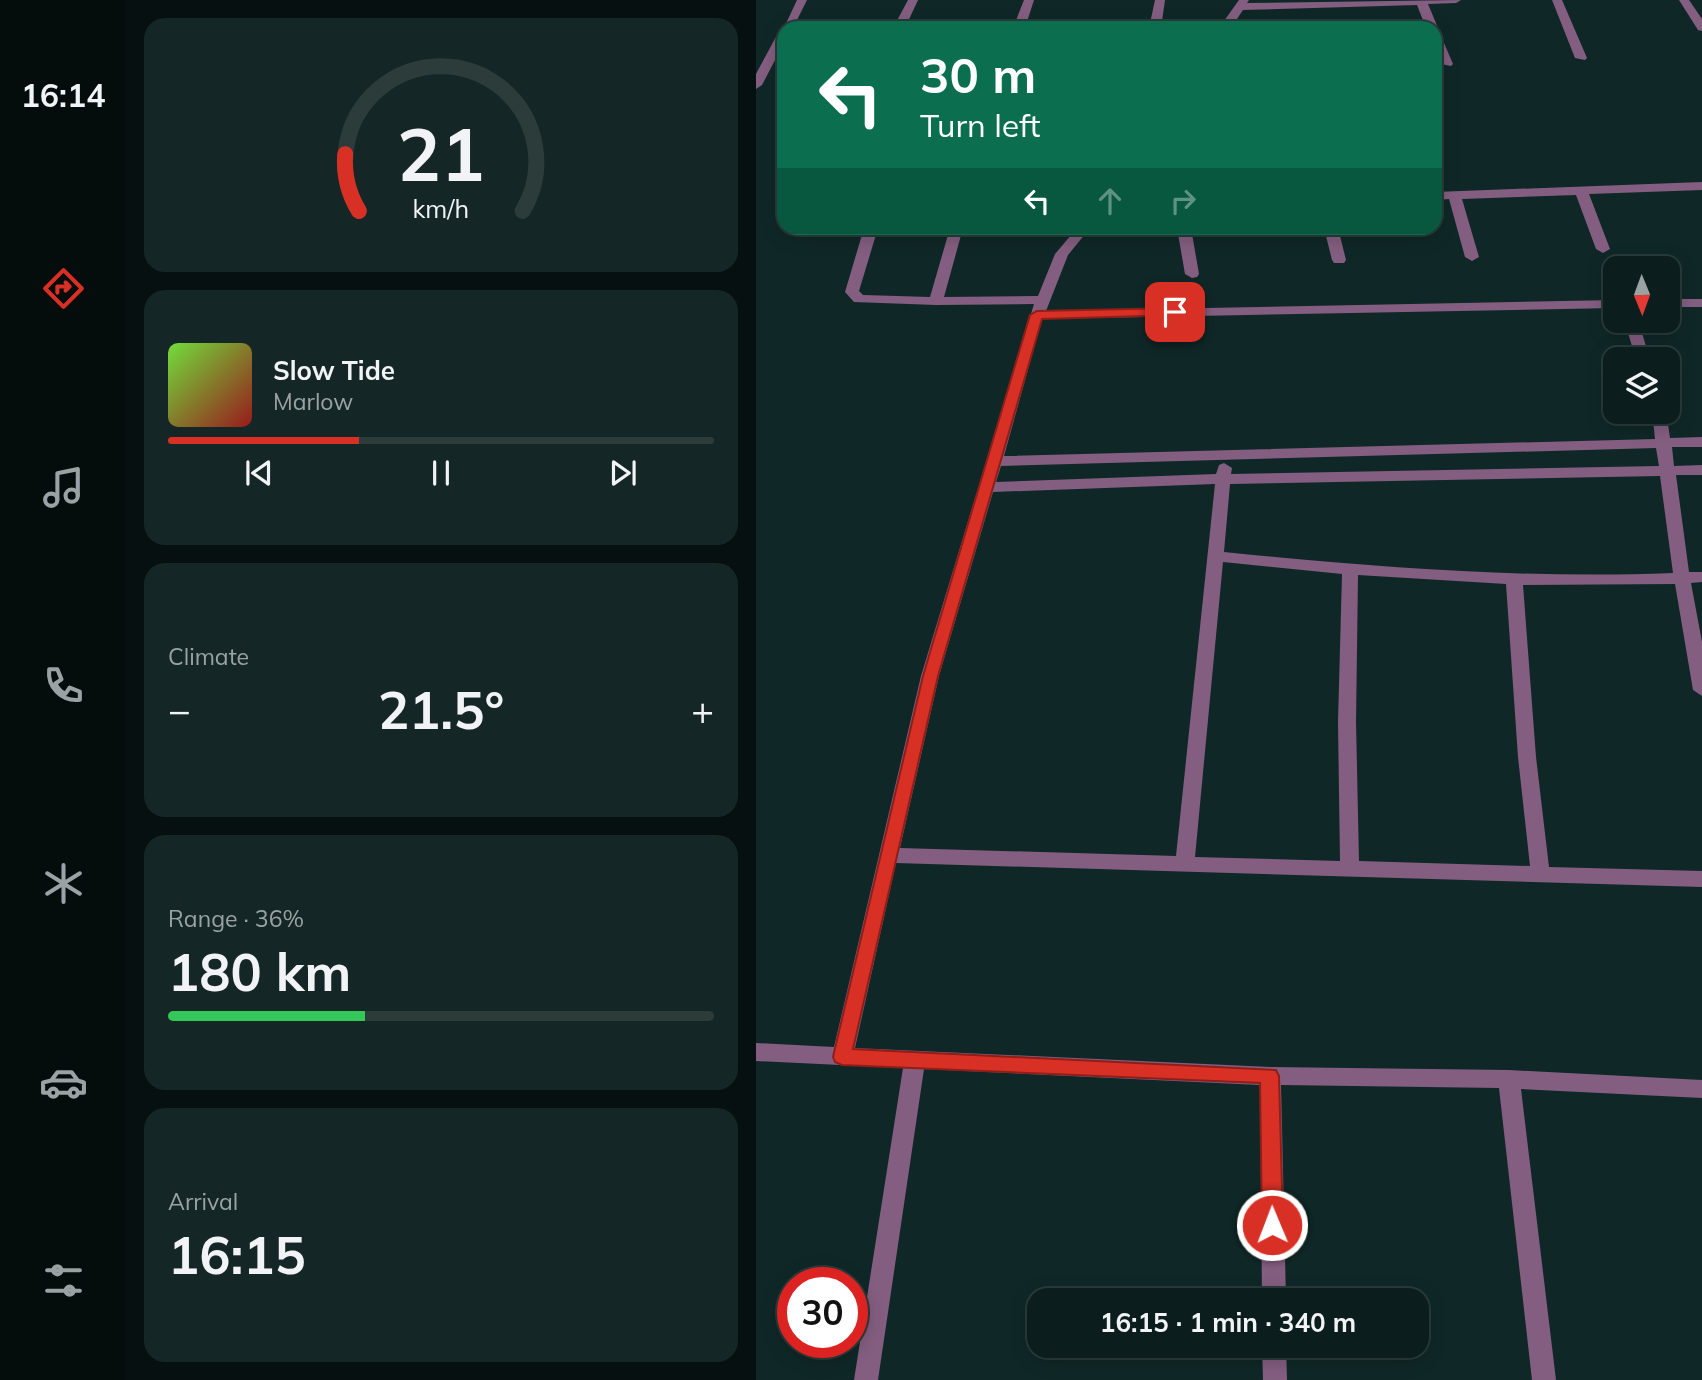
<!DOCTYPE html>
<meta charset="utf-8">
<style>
:root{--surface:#0b1e1d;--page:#142726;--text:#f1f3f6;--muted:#9aa2a4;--line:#2b3c3b;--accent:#d93025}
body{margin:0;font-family:Mulish,sans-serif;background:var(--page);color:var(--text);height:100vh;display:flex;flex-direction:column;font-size:26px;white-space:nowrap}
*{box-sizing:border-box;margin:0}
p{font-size:23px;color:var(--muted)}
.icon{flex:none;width:38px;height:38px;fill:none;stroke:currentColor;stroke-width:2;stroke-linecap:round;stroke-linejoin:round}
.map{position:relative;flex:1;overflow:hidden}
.details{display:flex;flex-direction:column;gap:18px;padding:18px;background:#061010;width:630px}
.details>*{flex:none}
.top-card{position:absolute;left:21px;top:21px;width:665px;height:214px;border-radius:21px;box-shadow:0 4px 18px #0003,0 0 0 2px var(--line);background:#0b6e4f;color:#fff;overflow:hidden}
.needle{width:46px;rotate:179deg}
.fabs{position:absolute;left:847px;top:256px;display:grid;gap:14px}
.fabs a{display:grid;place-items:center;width:77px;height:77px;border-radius:14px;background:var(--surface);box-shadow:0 4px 18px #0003,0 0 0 2px var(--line);font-size:35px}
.speed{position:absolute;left:21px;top:1267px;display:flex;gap:14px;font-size:35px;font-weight:700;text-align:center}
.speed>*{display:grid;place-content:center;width:91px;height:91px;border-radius:50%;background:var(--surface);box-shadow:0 4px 18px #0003,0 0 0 2px var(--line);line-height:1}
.speed .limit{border:10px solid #d22;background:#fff;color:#111}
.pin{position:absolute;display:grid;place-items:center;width:60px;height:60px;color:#fff;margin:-30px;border-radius:14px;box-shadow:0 4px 10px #0006}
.me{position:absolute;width:77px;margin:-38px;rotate:359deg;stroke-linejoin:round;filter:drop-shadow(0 0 5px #0008)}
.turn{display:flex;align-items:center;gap:24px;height:147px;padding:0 28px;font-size:32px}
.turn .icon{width:91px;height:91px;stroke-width:2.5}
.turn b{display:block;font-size:49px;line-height:60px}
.lanes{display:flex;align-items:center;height:66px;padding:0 28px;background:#0003;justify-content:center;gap:35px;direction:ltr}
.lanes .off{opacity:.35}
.big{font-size:52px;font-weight:700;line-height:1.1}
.details .card{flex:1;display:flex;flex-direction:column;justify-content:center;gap:10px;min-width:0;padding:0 24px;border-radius:21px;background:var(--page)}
.details .dial{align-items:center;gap:0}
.dial svg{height:182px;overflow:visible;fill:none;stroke:var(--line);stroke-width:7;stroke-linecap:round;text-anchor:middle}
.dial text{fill:var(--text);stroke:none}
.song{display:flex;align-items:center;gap:21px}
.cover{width:84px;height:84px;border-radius:10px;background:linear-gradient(135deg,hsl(100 70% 55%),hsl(0 70% 35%))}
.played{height:7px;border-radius:4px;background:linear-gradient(90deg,var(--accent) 35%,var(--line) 35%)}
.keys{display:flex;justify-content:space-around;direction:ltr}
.heat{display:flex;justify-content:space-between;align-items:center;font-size:38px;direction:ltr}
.charge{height:10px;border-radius:5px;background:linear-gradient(90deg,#34c759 36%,var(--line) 0)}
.trip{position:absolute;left:271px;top:1288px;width:402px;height:70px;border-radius:21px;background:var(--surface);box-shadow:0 4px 18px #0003,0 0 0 2px var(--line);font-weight:700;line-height:70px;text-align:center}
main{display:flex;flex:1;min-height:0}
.tab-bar{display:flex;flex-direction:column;width:126px;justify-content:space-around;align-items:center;background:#040c0c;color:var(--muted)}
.tab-bar .icon{width:49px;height:49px}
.tab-bar .active{color:var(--accent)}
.tab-bar b{font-size:32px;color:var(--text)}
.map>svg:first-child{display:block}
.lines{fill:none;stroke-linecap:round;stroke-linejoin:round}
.minor{fill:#845e80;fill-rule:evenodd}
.route{fill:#d93025;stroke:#8d1f18;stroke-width:2}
</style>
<main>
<nav class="tab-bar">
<b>16:14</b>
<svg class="icon active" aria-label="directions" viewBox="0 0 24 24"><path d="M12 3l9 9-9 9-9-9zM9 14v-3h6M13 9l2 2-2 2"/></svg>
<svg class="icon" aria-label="music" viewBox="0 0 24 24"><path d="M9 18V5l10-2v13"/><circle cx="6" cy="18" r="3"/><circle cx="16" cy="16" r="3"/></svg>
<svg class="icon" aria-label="phone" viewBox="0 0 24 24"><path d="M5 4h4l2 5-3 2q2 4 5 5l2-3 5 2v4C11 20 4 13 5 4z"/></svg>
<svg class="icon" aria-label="climate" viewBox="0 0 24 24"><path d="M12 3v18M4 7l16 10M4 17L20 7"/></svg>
<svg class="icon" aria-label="car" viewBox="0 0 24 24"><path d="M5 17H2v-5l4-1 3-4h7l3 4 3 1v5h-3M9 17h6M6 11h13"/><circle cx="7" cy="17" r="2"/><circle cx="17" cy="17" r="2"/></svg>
<svg class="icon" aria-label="filters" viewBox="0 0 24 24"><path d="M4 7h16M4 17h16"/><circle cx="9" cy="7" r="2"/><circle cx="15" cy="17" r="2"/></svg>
</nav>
<section class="details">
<div class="card dial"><svg viewBox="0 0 100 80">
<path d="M14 69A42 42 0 1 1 86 69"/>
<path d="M14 69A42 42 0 0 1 8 44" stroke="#d93025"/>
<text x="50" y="56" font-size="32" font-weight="700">21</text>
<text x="50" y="72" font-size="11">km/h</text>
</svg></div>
<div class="card">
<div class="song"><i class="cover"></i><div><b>Slow Tide</b><p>Marlow</p></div></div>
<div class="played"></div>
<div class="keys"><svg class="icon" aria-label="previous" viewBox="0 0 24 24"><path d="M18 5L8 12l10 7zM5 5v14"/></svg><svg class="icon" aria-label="pause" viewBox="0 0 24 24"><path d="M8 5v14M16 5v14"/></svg><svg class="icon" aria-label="next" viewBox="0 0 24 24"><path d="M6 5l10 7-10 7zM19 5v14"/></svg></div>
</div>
<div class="card"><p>Climate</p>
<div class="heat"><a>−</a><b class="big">21.5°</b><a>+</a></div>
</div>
<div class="card"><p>Range · 36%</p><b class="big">180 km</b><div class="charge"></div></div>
<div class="card"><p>Arrival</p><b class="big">16:15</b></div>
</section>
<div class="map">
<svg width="946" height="1380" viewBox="0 0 946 1380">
<rect width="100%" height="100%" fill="#0f2827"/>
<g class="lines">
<g class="minor">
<polygon points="41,0 51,0 37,28 28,28 28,43 6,85 0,89 0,74 22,33 27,30"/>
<polygon points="152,0 162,0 149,28 137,28"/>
<polygon points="268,0 278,0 269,28 257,28"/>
<polygon points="399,0 409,0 405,28 393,28"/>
<polygon points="483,0 493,0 491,3 705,0 700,3 672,4 682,28 679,31 679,28 670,28 661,5 487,10 475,28 463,28"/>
<polygon points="796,0 806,0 831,58 829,60 819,58"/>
<polygon points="923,0 933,0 946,19 946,31 942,30"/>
<polygon points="679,33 685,36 697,64 695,66 685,64 679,49"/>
<polygon points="946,182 946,190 833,194 854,249 847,253 840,249 820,195 706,199 723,257 716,261 709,257 693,199 679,200 679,192"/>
<path d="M108,228h14l-19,63 4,4 67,2 20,-69h13l-19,69 94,-1 17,-42 22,-26h13l-22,27 -22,56 569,-11v8l-573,11 -38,137 651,-17 -3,-28h14l4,27 32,-1v10h-30l2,19 28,-1v10h-26l13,97h13v10l-11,1 11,59v54l-9,-6 -18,-106 -152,1 13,172 13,110 153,4v16l-806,-24 -41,185 415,19 239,3 193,10v18l-181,-9 35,291h-24l-33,-292 -218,-3 5,215h-24l-2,-215 -336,-16 -46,311h-24l49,-312 -147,-7v-18l78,4 87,-371 113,-372 -98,1 -82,-3 -9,-10zM900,448l3,18 -428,8 1,-6 -8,-5 -5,2 -3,9 -220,8 5,-16zM904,476l13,97c-150,6 -300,-6 -449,-21l6,-68zM459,484l-39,372 -276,-8 39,-172 54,-184zM467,562l119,12 -4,148 2,139 -145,-4zM602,575l148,9 12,173 12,109 -171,-5 -3,-139z"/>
<polygon points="421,228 435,228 443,274 441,277 436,278 429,274"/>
<polygon points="568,228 582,228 590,260 588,263 578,263 576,260"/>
<polygon points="856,263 863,268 859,268 859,279 854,278 849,267"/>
<rect x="912" y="299" width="34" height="8"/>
<polygon points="868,320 882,320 894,359 880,359"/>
<polygon points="506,1346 530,1346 531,1380 507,1380"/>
</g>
</g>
<polygon class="route" points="419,308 423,309 423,315 286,319 182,676 97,1049 520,1070 523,1076 527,1225 524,1232 516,1235 509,1232 506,1225 504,1083 86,1065 79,1062 77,1057 167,676 274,315 281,311"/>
</svg>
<div class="fabs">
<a><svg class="needle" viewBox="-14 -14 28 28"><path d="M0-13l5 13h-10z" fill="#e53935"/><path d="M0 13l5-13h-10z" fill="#9aa2a4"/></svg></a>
<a><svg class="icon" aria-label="layers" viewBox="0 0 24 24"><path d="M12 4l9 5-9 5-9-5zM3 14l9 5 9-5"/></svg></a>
</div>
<div class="speed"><div class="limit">30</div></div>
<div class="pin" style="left:419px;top:312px;background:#d93025"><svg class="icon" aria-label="arrive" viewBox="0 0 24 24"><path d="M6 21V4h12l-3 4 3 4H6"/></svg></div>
<svg class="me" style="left:516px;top:1225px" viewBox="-20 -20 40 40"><circle r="17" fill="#d93025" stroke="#fff" stroke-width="3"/><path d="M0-11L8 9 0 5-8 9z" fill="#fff"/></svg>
<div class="trip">16:15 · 1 min · 340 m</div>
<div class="top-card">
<div class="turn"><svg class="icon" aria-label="left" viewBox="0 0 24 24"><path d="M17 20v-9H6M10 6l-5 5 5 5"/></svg><div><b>30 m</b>Turn left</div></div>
<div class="lanes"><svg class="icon" aria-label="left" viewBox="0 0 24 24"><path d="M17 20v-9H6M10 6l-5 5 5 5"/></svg><svg class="icon off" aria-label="ahead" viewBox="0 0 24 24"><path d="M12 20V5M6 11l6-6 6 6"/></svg><svg class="icon off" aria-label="right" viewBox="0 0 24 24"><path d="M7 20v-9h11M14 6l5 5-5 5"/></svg></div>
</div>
</div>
</main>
